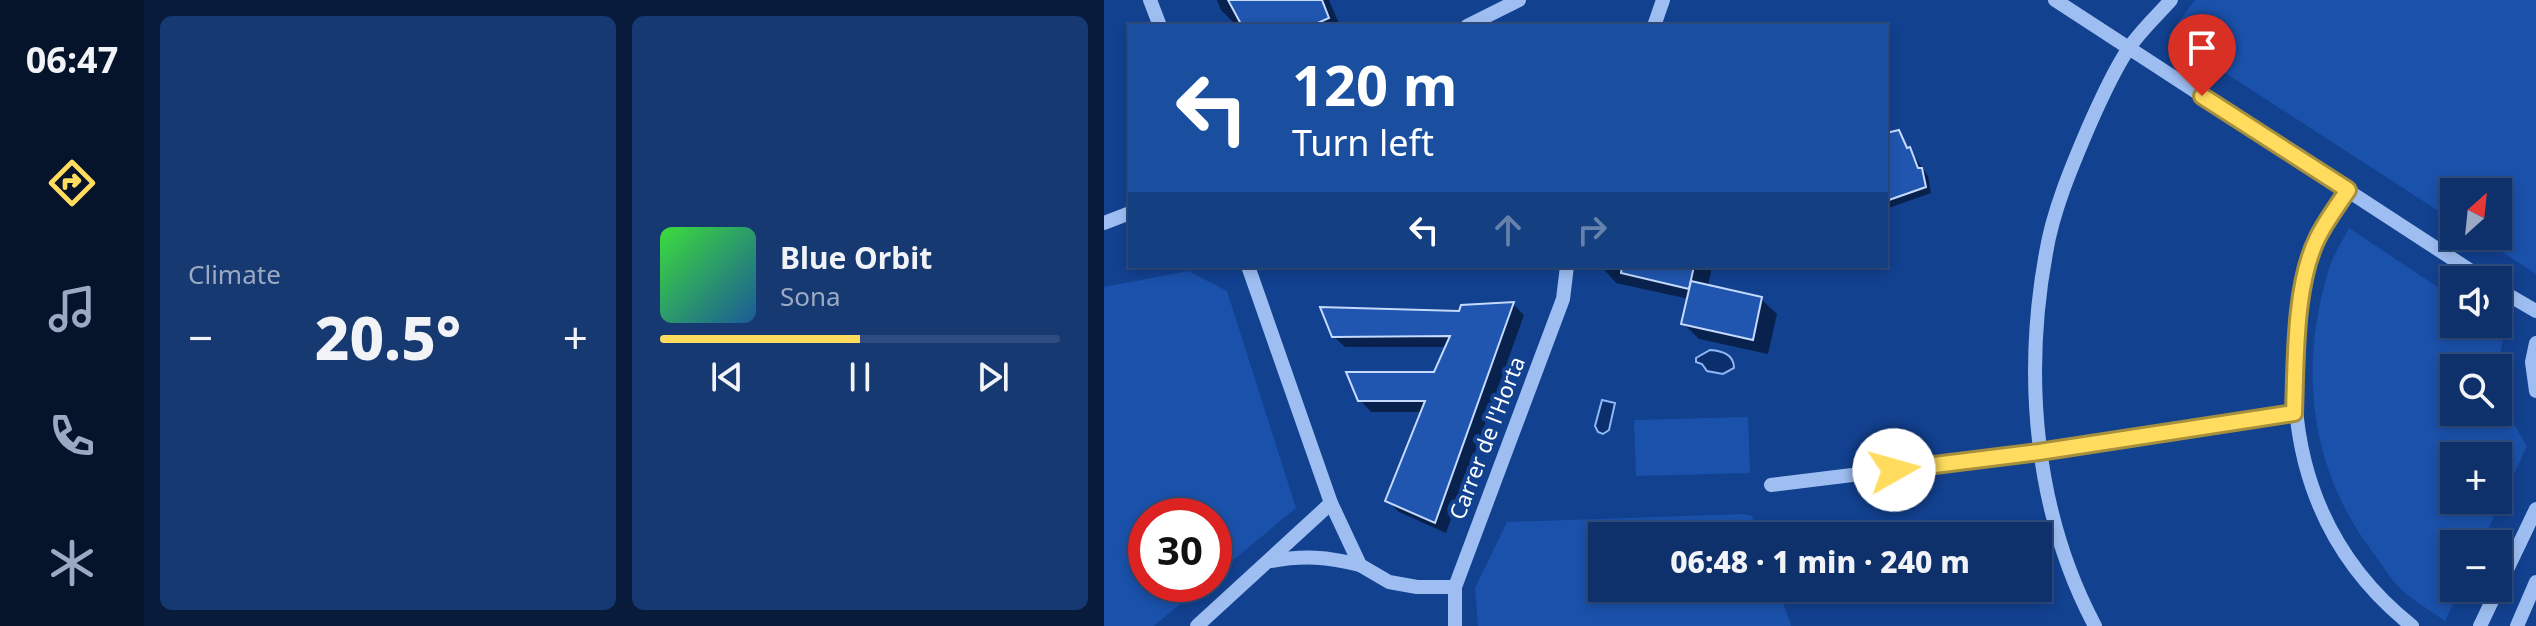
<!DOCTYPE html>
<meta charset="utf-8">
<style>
:root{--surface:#0e316c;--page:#173972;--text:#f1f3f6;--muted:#9ba9c2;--line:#2e4c7f;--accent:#ffdc5e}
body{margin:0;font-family:"Noto Sans",sans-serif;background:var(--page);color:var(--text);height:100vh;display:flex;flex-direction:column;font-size:30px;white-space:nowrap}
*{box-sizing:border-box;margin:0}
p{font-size:26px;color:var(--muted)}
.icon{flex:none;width:44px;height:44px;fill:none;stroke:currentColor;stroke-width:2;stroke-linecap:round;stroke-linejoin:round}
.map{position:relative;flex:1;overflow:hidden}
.details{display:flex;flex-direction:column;gap:16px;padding:16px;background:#081b3b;width:960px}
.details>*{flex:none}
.hud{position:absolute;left:24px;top:24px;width:760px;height:244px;border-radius:0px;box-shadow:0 4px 12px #0003,0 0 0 2px var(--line);background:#1a4fa0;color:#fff;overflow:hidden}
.needle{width:52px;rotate:27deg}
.fabs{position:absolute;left:1336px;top:178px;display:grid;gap:16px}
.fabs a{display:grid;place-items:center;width:72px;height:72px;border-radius:0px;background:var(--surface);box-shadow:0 4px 12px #0003,0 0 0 2px var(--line);font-size:40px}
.speed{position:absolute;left:24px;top:498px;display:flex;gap:16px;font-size:40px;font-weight:700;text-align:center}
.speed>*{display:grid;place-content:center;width:104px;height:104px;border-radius:50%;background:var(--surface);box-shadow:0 4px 12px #0003,0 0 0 2px var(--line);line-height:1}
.speed .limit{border:12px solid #d22;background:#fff;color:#111}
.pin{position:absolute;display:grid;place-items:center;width:68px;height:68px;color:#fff;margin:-82px -34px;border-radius:50% 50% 50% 0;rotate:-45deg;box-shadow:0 0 8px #0007}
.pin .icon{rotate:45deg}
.me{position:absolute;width:88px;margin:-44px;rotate:83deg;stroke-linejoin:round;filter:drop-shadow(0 0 6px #0008)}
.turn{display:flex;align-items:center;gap:28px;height:168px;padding:0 32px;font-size:36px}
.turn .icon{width:104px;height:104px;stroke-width:2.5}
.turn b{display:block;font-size:56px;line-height:68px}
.lanes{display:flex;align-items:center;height:76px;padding:0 32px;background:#0003;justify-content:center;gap:40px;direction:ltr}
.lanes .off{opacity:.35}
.big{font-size:60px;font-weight:800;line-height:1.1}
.details .tile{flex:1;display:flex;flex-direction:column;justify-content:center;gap:12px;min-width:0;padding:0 28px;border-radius:12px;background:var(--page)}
.song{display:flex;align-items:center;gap:24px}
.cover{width:96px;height:96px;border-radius:12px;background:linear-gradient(135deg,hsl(120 70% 55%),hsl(210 70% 35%))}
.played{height:8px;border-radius:4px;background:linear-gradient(90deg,var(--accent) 50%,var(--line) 50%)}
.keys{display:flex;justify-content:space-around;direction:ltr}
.heat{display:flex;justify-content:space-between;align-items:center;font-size:44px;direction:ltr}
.details .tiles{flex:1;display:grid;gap:16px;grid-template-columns:repeat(2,1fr)}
.trip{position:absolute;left:484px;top:522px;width:464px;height:80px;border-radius:0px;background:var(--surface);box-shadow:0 4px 12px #0003,0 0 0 2px var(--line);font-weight:800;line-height:80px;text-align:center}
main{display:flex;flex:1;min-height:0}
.menu{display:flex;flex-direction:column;width:144px;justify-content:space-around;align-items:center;background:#06142b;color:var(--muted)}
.menu .icon{width:56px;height:56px}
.menu .current{color:var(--accent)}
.menu b{font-size:36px;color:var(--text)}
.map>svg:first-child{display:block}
.green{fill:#1a51aa;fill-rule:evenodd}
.water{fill:#0b2e6c;stroke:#8fb7f5;stroke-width:2}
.shadow{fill:#0007}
.building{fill:#2056af;stroke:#c5dafd;stroke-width:2}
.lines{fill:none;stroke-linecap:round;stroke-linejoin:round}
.minor{stroke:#9ebef2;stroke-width:14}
.route-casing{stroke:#a68f3d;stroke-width:20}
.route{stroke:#ffdc5e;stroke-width:14}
.labels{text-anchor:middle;stroke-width:8;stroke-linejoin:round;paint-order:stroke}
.street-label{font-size:22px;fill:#fff;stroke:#124190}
</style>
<main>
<nav class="menu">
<b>06:47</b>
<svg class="icon current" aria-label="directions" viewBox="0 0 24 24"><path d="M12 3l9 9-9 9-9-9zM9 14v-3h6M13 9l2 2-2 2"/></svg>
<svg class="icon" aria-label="music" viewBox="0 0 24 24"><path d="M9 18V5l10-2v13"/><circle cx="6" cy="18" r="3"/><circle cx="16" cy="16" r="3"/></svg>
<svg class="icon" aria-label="phone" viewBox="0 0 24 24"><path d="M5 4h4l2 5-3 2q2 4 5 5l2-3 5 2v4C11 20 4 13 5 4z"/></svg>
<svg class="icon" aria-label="climate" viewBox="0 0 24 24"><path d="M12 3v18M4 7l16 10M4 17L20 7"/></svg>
</nav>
<section class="details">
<div class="tiles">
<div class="tile"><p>Climate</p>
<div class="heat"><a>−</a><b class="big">20.5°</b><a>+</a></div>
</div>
<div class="tile">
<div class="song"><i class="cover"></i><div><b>Blue Orbit</b><p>Sona</p></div></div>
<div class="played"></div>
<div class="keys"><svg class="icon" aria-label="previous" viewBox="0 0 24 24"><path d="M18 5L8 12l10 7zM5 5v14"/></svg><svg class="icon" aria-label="pause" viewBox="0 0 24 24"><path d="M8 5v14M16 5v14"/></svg><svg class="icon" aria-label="next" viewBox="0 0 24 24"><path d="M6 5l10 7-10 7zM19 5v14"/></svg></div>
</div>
</div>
</section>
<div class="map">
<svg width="1432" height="626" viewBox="0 0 1432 626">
<rect width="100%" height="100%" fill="#124190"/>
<g class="green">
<polygon points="1091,0 1432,0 1432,274 1374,236 1394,236 1394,192 1350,192 1350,221 1064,36"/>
<path d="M1245,228l105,70v26h39l12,8c-13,45 -3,76 22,114l-46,98h-27v44h7l-16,33c-14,-10 -31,-20 -44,-32 -12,-11 -20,-27 -30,-39 -61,-82 -72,-181 -43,-278 4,-15 14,-30 21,-44zM1394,368v44h-44v-44zM1394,456v44h-44v-44z"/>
<polygon points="84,271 123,291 192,508 110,576 110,516 42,516 42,584 100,584 50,626 0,626 0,287"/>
<polygon points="644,417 646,473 532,476 530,420"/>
<polygon points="639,514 648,516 655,536 498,536 498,588 674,588 687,626 374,626 371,588 403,522"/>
</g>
<g class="water">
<path d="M606,350c12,1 24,4 24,18l-11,6 -16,-3 -5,-7 -6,-2v-4z"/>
<polygon points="498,400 511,403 505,430 499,434 494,432 491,426"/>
</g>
<g class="shadow">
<polygon points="113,0 225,0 236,26 141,26 138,22 132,25 117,10"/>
<polygon points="794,132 824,176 827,193 782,209 782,135"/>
<polygon points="497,266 608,266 604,287 657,299 673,314 664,354 595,339 580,324 585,299 512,283"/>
<polygon points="409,304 420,315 342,533 295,512 284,501 319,412 267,412 256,400 331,374 343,347 241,347 229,336"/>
</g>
<g class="building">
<polygon points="124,0 218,0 225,18 207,26 138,26"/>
<polygon points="795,130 803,148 806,147 814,168 818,168 822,187 782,201 782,133"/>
<polygon points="518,266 590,266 585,289 517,273"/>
<polygon points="587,281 658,297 649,340 577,324"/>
<polygon points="410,302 331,523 281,501 321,401 254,401 242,372 330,372 346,336 228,337 216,307 355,311 357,305"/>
</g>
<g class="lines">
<g class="minor">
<polyline points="46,0 56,26"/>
<polyline points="951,0 1381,280"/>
<polyline points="363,26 415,0"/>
<polyline points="550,26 559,0"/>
<path d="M1244,190c-11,17 -25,34 -33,52 -8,24 -11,48 -15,72 -19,122 14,234 112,312"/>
<polyline points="0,223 26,213"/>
<polyline points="144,266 227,503 256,565 285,582 313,587 351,587"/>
<polyline points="1394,289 1432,311"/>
<polyline points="1432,343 1428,362 1432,391"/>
<polyline points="667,485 935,452 1190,413"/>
<path d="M167,561c33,-6 57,-4 89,4"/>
<polyline points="93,626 227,503"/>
<polyline points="351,626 351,587 459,299 463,266"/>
<path d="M991,626c-60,-113 -72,-248 -49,-373 7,-43 26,-87 43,-127 11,-25 23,-52 38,-75 12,-19 30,-35 44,-51"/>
<polyline points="1376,626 1432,509"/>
<polyline points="1413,626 1432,582"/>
</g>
</g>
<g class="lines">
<g class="route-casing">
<path id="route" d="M790,470l145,-18 255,-39c2,-52 0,-129 24,-176 8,-16 20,-32 30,-47l-146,-94"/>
</g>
<use href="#route" class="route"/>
</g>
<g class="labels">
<g class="street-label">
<text transform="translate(383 438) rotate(-69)" y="8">Carrer de l'Horta</text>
</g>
</g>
</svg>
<div class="fabs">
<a><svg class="needle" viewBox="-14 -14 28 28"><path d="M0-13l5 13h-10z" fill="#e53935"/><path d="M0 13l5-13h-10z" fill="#9ba9c2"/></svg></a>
<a><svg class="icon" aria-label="sound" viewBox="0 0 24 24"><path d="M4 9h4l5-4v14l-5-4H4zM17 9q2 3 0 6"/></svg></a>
<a><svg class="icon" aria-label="search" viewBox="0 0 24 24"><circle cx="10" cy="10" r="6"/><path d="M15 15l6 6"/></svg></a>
<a>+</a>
<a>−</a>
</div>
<div class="speed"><div class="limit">30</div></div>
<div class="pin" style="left:1098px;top:96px;background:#d93025"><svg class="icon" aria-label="arrive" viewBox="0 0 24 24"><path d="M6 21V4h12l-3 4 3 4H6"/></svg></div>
<svg class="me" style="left:790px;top:470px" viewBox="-20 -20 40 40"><circle r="19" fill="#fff"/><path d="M0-13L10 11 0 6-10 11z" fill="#ffdc5e"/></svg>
<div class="trip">06:48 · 1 min · 240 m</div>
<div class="hud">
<div class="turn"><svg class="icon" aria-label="left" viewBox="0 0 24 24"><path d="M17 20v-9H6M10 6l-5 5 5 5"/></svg><div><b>120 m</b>Turn left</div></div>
<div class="lanes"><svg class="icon" aria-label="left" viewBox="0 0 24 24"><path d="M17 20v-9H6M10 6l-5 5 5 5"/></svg><svg class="icon off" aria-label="ahead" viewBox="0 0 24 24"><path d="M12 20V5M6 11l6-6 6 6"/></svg><svg class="icon off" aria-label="right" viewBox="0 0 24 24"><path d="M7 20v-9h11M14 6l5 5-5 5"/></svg></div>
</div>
</div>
</main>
